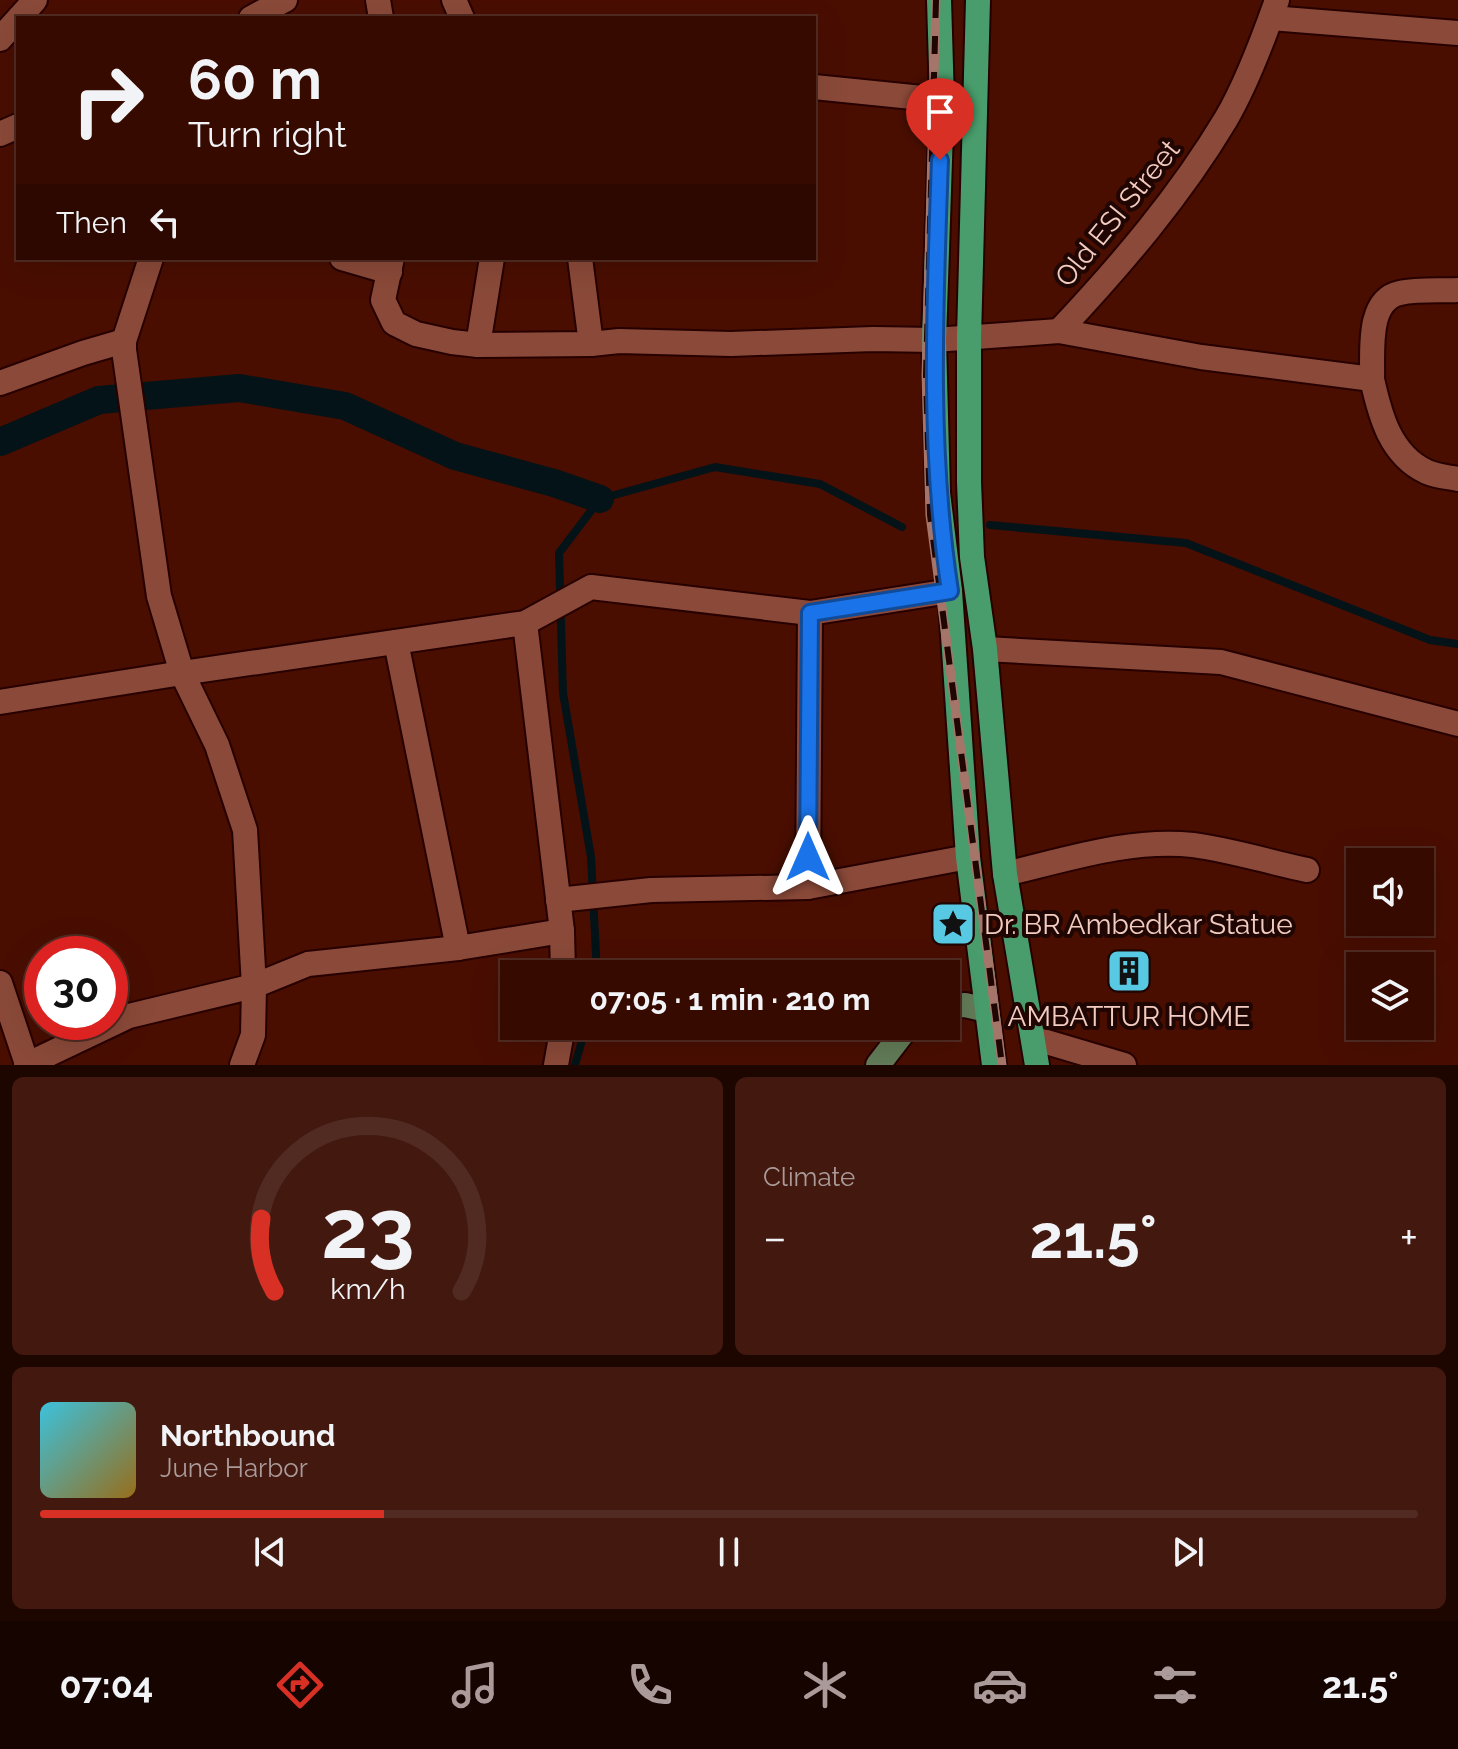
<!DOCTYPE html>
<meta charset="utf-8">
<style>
:root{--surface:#370a00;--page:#42180f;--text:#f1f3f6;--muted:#aa9a99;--line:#512b22;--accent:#d93025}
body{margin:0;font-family:Raleway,sans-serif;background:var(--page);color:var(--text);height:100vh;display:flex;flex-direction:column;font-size:30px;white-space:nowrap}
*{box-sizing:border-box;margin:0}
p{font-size:26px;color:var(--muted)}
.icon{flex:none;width:44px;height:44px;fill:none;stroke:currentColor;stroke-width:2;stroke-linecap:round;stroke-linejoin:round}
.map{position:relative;height:1065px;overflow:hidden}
.side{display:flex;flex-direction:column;gap:12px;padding:12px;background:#1e0600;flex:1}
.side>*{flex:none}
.guide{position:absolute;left:16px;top:16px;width:800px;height:244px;border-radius:0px;box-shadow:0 8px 32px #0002,0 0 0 2px var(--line);background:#370a00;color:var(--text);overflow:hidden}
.fabs{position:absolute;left:1346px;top:848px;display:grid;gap:16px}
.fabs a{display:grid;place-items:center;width:88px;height:88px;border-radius:0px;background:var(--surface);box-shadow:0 8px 32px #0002,0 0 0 2px var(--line);font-size:40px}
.speed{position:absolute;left:24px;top:936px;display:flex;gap:16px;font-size:40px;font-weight:700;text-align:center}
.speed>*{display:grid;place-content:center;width:104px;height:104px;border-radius:50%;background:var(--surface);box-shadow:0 8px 32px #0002,0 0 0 2px var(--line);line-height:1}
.speed .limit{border:12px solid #d22;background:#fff;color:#111}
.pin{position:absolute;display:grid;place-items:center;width:68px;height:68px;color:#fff;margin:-82px -34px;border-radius:50% 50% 50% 0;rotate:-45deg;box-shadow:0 0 8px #0007}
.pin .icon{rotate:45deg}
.me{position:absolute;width:88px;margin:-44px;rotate:0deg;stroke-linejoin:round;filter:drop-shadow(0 0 6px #0008)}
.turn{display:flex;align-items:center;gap:28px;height:168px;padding:0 40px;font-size:36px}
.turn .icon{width:104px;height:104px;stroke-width:2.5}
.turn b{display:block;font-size:56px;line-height:68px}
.then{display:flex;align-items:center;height:76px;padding:0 40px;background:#0003;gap:16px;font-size:30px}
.big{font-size:60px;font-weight:700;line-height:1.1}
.side .tile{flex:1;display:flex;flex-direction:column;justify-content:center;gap:12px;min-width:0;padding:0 28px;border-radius:12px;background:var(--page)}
.side .dial{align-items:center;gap:0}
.dial svg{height:208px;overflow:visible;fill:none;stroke:var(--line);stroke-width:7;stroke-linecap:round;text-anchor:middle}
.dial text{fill:var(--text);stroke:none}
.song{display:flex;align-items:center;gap:24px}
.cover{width:96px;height:96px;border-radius:12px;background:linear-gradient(135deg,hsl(190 70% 55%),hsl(40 70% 35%))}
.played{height:8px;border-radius:4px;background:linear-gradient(90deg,var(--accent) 25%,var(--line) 25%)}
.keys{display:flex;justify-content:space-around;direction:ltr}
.heat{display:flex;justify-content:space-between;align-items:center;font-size:44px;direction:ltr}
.side .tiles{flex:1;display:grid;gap:12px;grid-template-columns:1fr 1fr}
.tile:last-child{grid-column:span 2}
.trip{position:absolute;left:500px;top:960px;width:460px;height:80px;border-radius:0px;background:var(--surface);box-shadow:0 8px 32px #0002,0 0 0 2px var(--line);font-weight:700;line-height:80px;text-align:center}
.tabs{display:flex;height:128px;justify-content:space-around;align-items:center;background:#160400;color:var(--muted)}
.tabs .icon{width:56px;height:56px}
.tabs .on{color:var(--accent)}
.tabs b{font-size:36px;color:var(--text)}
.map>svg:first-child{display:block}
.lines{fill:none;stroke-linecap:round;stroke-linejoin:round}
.stream{stroke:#041317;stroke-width:8}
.canal{stroke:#041317;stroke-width:28}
.street-casing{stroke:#270000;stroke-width:28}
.primary-casing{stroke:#270000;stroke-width:28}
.highway-casing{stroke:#270000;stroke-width:28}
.street{stroke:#8b4a39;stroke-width:24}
.primary{stroke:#637c58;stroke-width:24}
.highway{stroke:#499d6c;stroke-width:24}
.rail-casing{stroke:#a57569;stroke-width:9}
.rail{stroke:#1f0602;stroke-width:6;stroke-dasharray:18;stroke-linecap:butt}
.route-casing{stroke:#114b97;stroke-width:20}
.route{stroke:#1a73e8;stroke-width:14}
.labels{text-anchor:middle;stroke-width:8;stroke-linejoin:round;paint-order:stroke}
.street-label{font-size:28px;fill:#f2cbc1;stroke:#1f0602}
.poi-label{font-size:28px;fill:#f2cbc1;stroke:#1f0602;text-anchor:start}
</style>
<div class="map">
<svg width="1458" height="1065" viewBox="0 0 1458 1065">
<rect width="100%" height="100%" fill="#490e00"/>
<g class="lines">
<g class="stream">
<polyline points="990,525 1186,543 1430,640 1458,644"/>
<polyline points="597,974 591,857 563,693 559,553 600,499 715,467 820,484 902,527"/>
<polyline points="575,1065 586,1026"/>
</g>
<polyline class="canal" points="0,442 99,400 239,388 345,406 455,456 554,483 600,499"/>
<g class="street-casing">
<g id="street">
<polyline points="378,0 381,18"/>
<polyline points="454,0 462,18"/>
<polyline points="19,18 35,0"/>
<polyline points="251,18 285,0"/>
<polyline points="1271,18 1458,33"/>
<polyline points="0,39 18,19"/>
<polyline points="814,87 942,100"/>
<polyline points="0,134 18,126"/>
<polyline points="151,258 124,341 124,350 159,596 182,673 217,745 245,830 254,986 253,1035 242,1065"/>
<polyline points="342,258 390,272"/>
<path d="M392,258l-9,42 11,23 22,11 36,8 26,3 113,-1 28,-3 112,3 142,-5 61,1 125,-9 142,26 171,22c8,36 18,76 55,93 9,4 21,5 31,7"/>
<polyline points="580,258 591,344"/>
<path d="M1059,331c62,-66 121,-135 167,-212 20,-34 38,-82 51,-119"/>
<polyline points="478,345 492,258"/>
<path d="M1372,379c1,-26 -6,-79 28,-86 18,-4 39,-2 58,-3"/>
<polyline points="0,383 83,353 124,341"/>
<polyline points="525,623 562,931 563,974"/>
<polyline points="396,642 458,948"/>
<polyline points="985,649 1221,662 1458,724"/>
<polyline points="0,702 182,673 525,623 591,587 810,613 950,591"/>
<path d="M1005,874c60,-14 125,-36 188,-29 38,5 76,17 114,25"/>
<polyline points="808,887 810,613"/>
<polyline points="558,900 651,890 808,887 968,857"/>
<polyline points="0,983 27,1064"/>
<polyline points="1033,1038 1124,1065"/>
<polyline points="26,1065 129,1016 254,986 308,964 458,948 562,931"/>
<polyline points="556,1065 563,1026"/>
</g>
</g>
<g class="primary-casing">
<g id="primary">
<polyline points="946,1006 965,1005 987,1010"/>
<polyline points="878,1065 908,1026"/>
</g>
</g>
<g class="highway-casing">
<g id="highway">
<polyline points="939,0 942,100 934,340 938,493 950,591 968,857 994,1065"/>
<polyline points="978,0 969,337 969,482 972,557 985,649 1005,874 1037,1065"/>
</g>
</g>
<use href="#street" class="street"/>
<use href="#primary" class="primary"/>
<use href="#highway" class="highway"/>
<g class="rail-casing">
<polyline id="rail" points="936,0 926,375 930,515 1002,1065"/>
</g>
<use href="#rail" class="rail"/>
</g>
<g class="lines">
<g class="route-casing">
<path id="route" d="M808,857l2,-244 140,-22c-22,-143 -15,-287 -10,-431"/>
</g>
<use href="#route" class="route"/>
</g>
<defs>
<g id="sight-square" transform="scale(2.3)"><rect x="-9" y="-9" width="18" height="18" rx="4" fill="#58c9e3" stroke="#1f0602"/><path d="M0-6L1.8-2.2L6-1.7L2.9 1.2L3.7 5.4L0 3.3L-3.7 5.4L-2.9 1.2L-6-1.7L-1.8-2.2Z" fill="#111"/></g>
<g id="building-square" transform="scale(2.3)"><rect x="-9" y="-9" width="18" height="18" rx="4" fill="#58c9e3" stroke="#1f0602"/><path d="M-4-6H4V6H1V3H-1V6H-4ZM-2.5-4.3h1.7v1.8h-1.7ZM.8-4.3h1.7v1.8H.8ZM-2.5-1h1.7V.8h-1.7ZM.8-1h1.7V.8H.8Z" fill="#111"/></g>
</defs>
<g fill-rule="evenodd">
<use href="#sight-square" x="953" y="924"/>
<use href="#building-square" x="1129" y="971"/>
</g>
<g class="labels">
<g class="street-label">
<text transform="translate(1117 213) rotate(-51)" y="10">Old ESI Street</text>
</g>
<g class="poi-label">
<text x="984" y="934">Dr. BR Ambedkar Statue</text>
<text x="1129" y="1026" text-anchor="middle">AMBATTUR HOME</text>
</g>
</g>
</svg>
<div class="fabs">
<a><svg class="icon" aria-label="sound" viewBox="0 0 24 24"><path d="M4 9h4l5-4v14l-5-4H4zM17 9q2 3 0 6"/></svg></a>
<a><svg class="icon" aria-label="layers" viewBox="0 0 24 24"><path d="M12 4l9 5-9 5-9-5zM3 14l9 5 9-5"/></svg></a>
</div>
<div class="speed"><div class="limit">30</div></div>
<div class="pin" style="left:940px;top:160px;background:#d93025"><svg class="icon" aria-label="arrive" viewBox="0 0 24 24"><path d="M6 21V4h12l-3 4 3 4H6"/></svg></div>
<svg class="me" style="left:808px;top:857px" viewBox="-20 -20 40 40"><path d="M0-17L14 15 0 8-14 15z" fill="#1a73e8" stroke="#fff" stroke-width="4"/></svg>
<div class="trip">07:05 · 1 min · 210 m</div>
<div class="guide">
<div class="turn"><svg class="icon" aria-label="right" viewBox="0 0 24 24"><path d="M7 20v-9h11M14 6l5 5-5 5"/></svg><div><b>60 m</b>Turn right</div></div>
<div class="then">Then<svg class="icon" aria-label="left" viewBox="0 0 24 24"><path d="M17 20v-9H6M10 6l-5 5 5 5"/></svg></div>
</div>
</div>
<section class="side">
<div class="tiles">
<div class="tile dial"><svg viewBox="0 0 100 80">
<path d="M14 69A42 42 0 1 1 86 69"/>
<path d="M14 69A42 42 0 0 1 9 41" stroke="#d93025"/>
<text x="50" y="56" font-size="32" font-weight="700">23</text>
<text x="50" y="72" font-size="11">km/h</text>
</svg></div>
<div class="tile"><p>Climate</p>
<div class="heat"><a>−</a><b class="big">21.5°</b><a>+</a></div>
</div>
<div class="tile">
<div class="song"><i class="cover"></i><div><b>Northbound</b><p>June Harbor</p></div></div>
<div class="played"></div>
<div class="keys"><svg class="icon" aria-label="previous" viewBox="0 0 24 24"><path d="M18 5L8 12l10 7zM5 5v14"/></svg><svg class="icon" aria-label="pause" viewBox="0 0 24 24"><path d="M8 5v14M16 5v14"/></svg><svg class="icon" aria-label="next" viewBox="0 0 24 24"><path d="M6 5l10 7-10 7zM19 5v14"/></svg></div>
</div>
</div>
</section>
<nav class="tabs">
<b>07:04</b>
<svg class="icon on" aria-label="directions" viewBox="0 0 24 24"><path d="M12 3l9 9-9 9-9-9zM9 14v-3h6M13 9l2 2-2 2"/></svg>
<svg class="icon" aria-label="music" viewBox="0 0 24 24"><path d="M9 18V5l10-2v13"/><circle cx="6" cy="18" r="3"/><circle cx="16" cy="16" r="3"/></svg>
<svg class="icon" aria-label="phone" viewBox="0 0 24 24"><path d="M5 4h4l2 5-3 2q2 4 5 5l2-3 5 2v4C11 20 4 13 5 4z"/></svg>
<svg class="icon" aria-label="climate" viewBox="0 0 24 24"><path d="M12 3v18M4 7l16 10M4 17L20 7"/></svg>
<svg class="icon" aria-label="car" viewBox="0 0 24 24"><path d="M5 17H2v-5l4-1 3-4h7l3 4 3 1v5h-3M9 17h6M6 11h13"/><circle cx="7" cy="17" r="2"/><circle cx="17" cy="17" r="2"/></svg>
<svg class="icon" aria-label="filters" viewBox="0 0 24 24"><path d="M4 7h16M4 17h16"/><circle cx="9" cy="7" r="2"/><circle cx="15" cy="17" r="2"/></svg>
<b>21.5°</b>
</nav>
